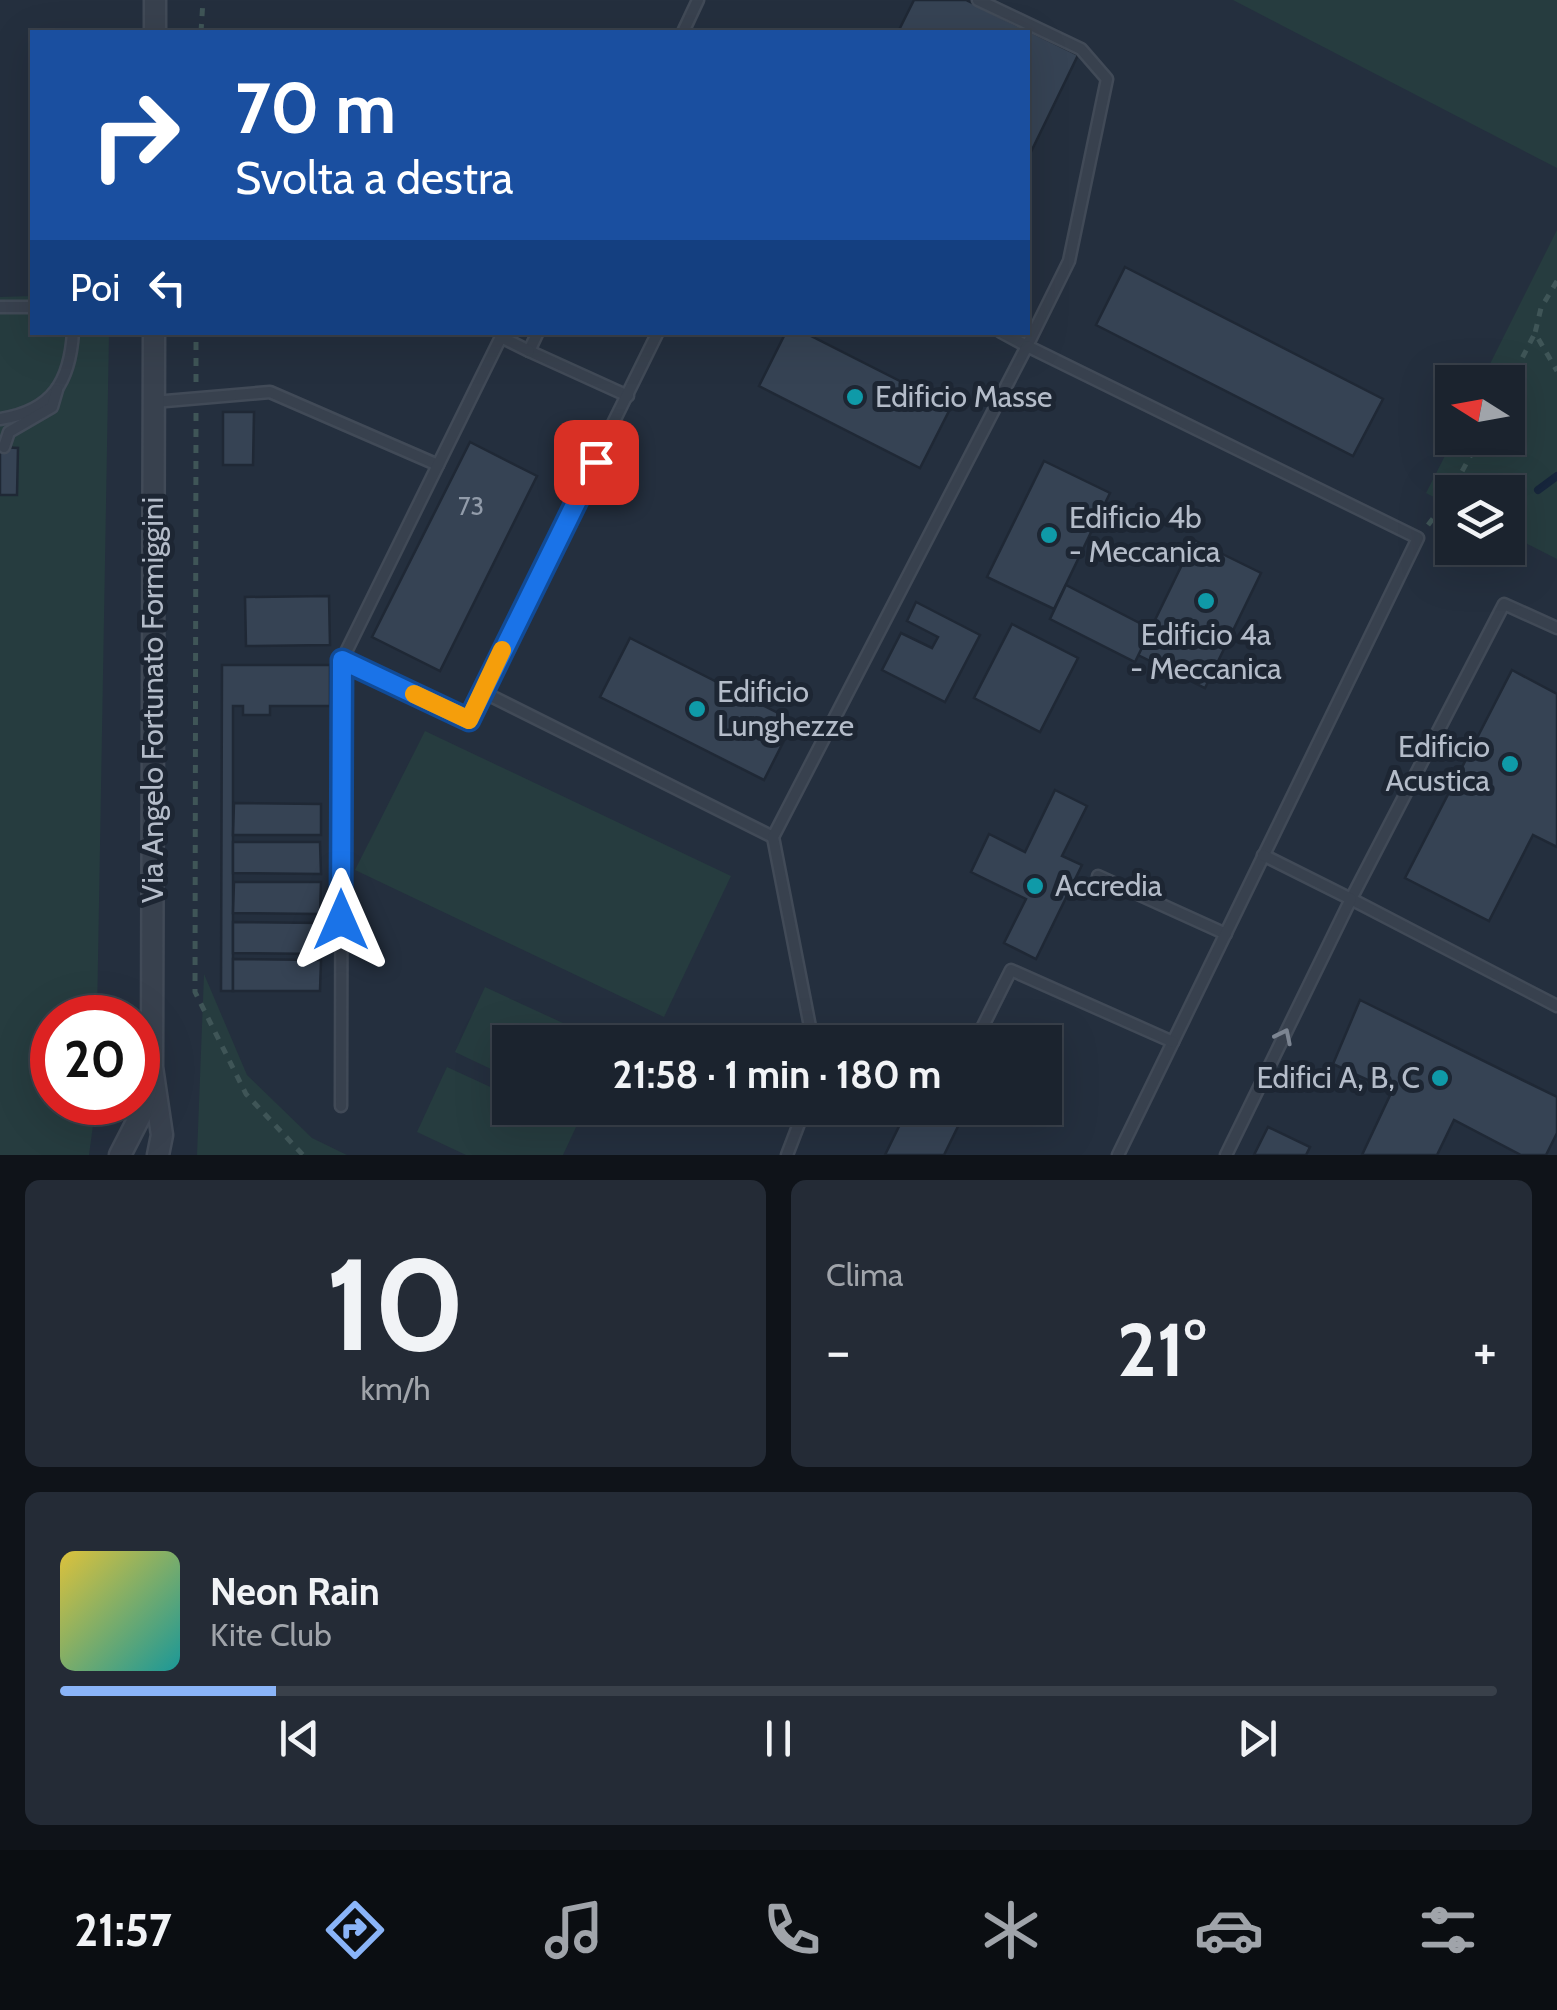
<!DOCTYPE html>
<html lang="it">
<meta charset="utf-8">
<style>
:root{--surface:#1b232e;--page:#242b36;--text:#f1f3f6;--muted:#a0a4aa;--line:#39404a;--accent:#8ab4f8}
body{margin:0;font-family:Cabin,sans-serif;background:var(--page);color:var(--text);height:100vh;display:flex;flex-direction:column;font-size:38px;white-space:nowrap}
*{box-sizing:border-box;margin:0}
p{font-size:32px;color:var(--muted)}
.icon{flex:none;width:55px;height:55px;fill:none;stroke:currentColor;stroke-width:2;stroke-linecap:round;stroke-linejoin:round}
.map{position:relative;height:1155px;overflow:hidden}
.details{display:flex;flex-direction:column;gap:25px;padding:25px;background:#0f1319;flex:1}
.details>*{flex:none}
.hud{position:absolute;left:30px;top:30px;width:1000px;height:305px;border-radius:0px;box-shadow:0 10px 40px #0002,0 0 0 2px var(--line);background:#1a4fa0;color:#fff;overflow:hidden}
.needle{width:65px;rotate:281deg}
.fabs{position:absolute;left:1435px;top:365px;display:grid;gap:20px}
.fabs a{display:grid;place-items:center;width:90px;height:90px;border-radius:0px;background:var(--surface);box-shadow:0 10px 40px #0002,0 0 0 2px var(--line);font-size:50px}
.speed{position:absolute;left:30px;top:995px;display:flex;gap:20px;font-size:50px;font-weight:700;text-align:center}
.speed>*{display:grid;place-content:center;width:130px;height:130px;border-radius:50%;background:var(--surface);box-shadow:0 10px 40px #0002,0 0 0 2px var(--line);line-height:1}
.speed .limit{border:15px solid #d22;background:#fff;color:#111}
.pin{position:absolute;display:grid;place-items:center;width:85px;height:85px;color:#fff;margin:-42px;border-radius:20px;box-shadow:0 5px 15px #0006}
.me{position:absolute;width:110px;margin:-55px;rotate:0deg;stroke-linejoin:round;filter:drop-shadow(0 0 8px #0008)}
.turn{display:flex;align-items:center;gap:35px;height:210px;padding:0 40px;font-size:45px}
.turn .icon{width:130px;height:130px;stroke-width:2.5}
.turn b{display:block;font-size:70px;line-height:85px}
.then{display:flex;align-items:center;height:95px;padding:0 40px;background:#0003;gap:20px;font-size:38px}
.big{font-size:75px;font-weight:700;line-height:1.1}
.details .card{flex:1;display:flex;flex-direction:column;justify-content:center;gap:15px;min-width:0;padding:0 35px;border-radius:15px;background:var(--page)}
.details .dial{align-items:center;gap:0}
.dial b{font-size:130px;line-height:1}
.song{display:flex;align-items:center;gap:30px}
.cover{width:120px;height:120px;border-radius:15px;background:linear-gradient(135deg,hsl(50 70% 55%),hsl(180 70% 35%))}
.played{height:10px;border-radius:5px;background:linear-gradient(90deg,var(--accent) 15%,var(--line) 15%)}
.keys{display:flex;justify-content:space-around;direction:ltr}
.heat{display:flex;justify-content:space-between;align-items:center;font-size:55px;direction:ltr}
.details .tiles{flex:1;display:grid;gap:25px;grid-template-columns:1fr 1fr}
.card:last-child{grid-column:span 2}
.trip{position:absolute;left:492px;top:1025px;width:570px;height:100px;border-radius:0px;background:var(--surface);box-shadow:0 10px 40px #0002,0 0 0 2px var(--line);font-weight:700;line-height:100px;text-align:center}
.tab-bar{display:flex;height:160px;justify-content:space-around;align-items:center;background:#0b0e12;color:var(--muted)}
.tab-bar .icon{width:70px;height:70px}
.tab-bar .current{color:var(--accent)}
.tab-bar b{font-size:45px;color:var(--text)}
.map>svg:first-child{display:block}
.green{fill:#263c3f}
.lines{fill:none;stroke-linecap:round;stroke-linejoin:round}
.stream{stroke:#17263c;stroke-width:8}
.building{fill:#364354;stroke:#1f2835;stroke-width:2.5}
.lane-casing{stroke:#414a57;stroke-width:15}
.street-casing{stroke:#414a57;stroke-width:25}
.path{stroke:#3f5557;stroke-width:5;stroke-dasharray:8 8;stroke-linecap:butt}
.lane{stroke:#38414e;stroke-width:10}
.street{stroke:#38414e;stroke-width:20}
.oneway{stroke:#7c8592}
.route-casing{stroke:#114b97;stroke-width:25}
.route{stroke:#1a73e8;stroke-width:18}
.slow{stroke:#f59e0b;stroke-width:18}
.culture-dot{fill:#0f9aa8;stroke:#1d2633;stroke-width:4}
.labels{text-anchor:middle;stroke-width:10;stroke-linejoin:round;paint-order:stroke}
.number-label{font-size:25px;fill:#929caa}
.poi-label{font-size:30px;fill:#b4bcc9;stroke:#1d2633;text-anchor:start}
.street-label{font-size:30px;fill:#b4bcc9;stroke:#1d2633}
</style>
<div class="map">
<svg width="1557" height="1155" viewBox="0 0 1557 1155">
<rect width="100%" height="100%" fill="#242f3e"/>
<g class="green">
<polygon points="1233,0 1557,0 1557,168"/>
<polygon points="1557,230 1557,559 1508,534 1508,492 1452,492 1452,506 1426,493 1454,438 1508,438 1508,382 1481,382"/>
<polygon points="32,296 32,332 109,333 97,1017 52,1018 52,1102 96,1103 89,1155 0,1155 0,297"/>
<polygon points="425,731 731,876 664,1017 355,870"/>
<polygon points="204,974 247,1075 312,1138 347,1155 197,1155"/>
<polygon points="485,987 604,1042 510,1042 510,1078 455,1052"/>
<polygon points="447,1067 510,1096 510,1108 534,1108 576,1127 563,1155 466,1155 417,1132"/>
</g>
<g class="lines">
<polyline class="stream" points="1538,490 1557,476"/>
</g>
<g class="building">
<polygon points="914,0 966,0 1078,55 1028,158 1028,32 898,32"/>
<polygon points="1125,267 1383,399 1353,456 1096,325"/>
<polygon points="786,332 803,332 951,407 920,468 759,386"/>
<polygon points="223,412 254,412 253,465 223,465"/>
<polygon points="470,442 537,476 440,671 372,637"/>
<polygon points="0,447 18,448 17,495 0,495"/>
<polygon points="1044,461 1110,493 1054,609 987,577"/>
<polygon points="1194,540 1261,573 1205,688 1138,655"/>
<polygon points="1066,585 1151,629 1135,662 1050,619"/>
<polygon points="329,596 330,645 246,646 245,597"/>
<polygon points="916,602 980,635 945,702 882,670 901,633 932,648 938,637 907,621"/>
<polygon points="1012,624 1078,658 1040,732 974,698"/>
<polygon points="630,638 794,721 764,780 600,697"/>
<polygon points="222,665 330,665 330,706 270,706 270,715 243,715 243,706 233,706 233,991 221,991"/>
<polygon points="1512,670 1557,694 1557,847 1533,835 1489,921 1405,878"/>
<polygon points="1055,790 1087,806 1062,856 1082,865 1036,959 1004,943 1026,899 971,872 989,834 1025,852"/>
<polygon points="234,803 321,804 321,835 233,835"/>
<polygon points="233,842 320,842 321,874 233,873"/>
<polygon points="234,882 321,882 320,914 233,913"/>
<polygon points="233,922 321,923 321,954 233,953"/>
<polygon points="233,959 321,960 320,991 233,991"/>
<polygon points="1360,1000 1557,1097 1557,1133 1546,1155 1521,1155 1454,1120 1437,1155 1362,1155 1392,1091 1333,1064"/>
<polygon points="908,1108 967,1108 944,1155 885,1155"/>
<polygon points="1268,1127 1310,1147 1306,1155 1254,1155"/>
</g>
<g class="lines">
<g class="lane-casing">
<g id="lane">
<polyline points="978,0 1081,49 1107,79 1069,261 1027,346 1001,332"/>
<polyline points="683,32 698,0"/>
<polyline points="0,307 32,307"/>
<polyline points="538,332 529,351 628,396"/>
<polyline points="658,332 481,691 773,837"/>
<polyline points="154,402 270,392 438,465"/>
<path d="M0,419c53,-8 70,-38 73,-87"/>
<polyline points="4,447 9,432 52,407 57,390"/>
<polyline points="1557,628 1504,604 1351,899 1557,1006"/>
<polyline points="342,660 469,720 481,691"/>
<polyline points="1098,876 1226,934"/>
<polyline points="813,1042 773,837 1027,346 1418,538 1118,1155"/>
<polyline points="975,1042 1011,970 1173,1042"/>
<polyline points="341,1106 342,660 501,337 529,351"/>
<polyline points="787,1155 805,1108"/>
<polyline points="1226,1155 1351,899 1263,855"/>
</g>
</g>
<g class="street-casing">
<g id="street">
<polyline points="155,32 155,0"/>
<polyline points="154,332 152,1067 162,1135 158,1155"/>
<polyline points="120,1155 140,1116 149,1078"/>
</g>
</g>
<g class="path">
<polyline points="201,32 203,0"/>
<polyline points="1557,281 1541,308 1535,333 1557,371"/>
<polyline points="196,382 196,332"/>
<polyline points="1508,386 1535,333"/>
<polyline points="196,413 195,992 246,1094 303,1155"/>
<polyline points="1428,525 1445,503 1480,438"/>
</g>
<use href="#lane" class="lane"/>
<use href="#street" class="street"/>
</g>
<defs><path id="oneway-chevron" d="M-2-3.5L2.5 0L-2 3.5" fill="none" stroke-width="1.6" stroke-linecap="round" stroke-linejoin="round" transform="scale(2.5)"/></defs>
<use class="oneway" href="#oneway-chevron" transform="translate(1284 1036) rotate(-64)"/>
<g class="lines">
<g class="route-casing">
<polyline id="route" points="341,920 342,660 469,720 596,462"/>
</g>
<use href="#route" class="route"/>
<polyline class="slow" points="414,694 469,720 502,650"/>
</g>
<g class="culture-dot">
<circle cx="855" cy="397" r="10"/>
<circle cx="1049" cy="535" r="10"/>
<circle cx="1206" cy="601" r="10"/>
<circle cx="697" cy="709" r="10"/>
<circle cx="1510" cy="764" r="10"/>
<circle cx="1035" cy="886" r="10"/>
<circle cx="1440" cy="1078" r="10"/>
</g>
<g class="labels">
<g class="number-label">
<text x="471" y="515">73</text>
</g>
<g class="poi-label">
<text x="875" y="407">Edificio Masse</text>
<text x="1069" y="528">Edificio 4b<tspan x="1069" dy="34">- Meccanica</tspan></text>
<text x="1206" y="645" text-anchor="middle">Edificio 4a<tspan x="1206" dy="34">- Meccanica</tspan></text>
<text x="717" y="702">Edificio<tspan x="717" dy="34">Lunghezze</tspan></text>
<text x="1490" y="757" text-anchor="end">Edificio<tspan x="1490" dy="34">Acustica</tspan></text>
<text x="1055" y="896">Accredia</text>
<text x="1420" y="1088" text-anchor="end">Edifici A, B, C</text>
</g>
<g class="street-label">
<text transform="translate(153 700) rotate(-90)" y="10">Via Angelo Fortunato Formiggini</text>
</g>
</g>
</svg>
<div class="fabs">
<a><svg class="needle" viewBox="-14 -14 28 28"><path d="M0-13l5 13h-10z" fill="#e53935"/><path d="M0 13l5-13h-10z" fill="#a0a4aa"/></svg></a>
<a><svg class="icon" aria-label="layers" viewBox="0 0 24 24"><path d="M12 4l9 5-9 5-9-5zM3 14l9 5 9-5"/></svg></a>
</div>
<div class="speed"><div class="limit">20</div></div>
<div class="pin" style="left:596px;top:462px;background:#d93025"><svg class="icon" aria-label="arrive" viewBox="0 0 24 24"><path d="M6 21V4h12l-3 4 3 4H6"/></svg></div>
<svg class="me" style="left:341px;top:920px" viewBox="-20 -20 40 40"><path d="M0-17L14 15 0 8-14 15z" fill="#1a73e8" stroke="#fff" stroke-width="4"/></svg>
<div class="trip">21:58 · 1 min · 180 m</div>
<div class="hud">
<div class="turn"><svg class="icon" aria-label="right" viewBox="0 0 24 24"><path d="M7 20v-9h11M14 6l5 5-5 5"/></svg><div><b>70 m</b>Svolta a destra</div></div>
<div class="then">Poi<svg class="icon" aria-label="left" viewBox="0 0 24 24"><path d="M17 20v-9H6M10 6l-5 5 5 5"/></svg></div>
</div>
</div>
<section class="details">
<div class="tiles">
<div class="card dial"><b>10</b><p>km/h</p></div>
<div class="card"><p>Clima</p>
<div class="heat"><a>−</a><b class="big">21°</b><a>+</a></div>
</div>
<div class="card">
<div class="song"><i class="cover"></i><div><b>Neon Rain</b><p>Kite Club</p></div></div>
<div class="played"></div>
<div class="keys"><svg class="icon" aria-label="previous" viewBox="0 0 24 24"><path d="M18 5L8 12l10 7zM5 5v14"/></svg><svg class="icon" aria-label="pause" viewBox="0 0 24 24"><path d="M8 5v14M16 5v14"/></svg><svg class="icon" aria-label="next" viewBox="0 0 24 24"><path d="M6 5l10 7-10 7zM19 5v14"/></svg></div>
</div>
</div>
</section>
<nav class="tab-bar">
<b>21:57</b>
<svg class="icon current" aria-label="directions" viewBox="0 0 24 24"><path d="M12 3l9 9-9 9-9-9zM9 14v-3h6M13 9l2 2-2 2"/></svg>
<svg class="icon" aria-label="music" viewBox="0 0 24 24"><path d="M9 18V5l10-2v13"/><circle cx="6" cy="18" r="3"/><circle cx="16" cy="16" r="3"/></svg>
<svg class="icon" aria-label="phone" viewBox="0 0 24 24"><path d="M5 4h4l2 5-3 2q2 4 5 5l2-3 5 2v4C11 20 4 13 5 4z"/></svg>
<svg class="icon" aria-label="climate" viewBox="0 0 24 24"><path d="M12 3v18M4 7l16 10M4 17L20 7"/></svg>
<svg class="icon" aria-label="car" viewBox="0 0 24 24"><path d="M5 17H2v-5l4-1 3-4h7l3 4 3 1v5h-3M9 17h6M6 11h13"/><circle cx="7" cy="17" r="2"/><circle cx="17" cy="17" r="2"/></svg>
<svg class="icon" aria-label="filters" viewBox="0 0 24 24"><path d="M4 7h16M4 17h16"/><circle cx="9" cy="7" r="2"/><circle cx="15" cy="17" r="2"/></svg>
</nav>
